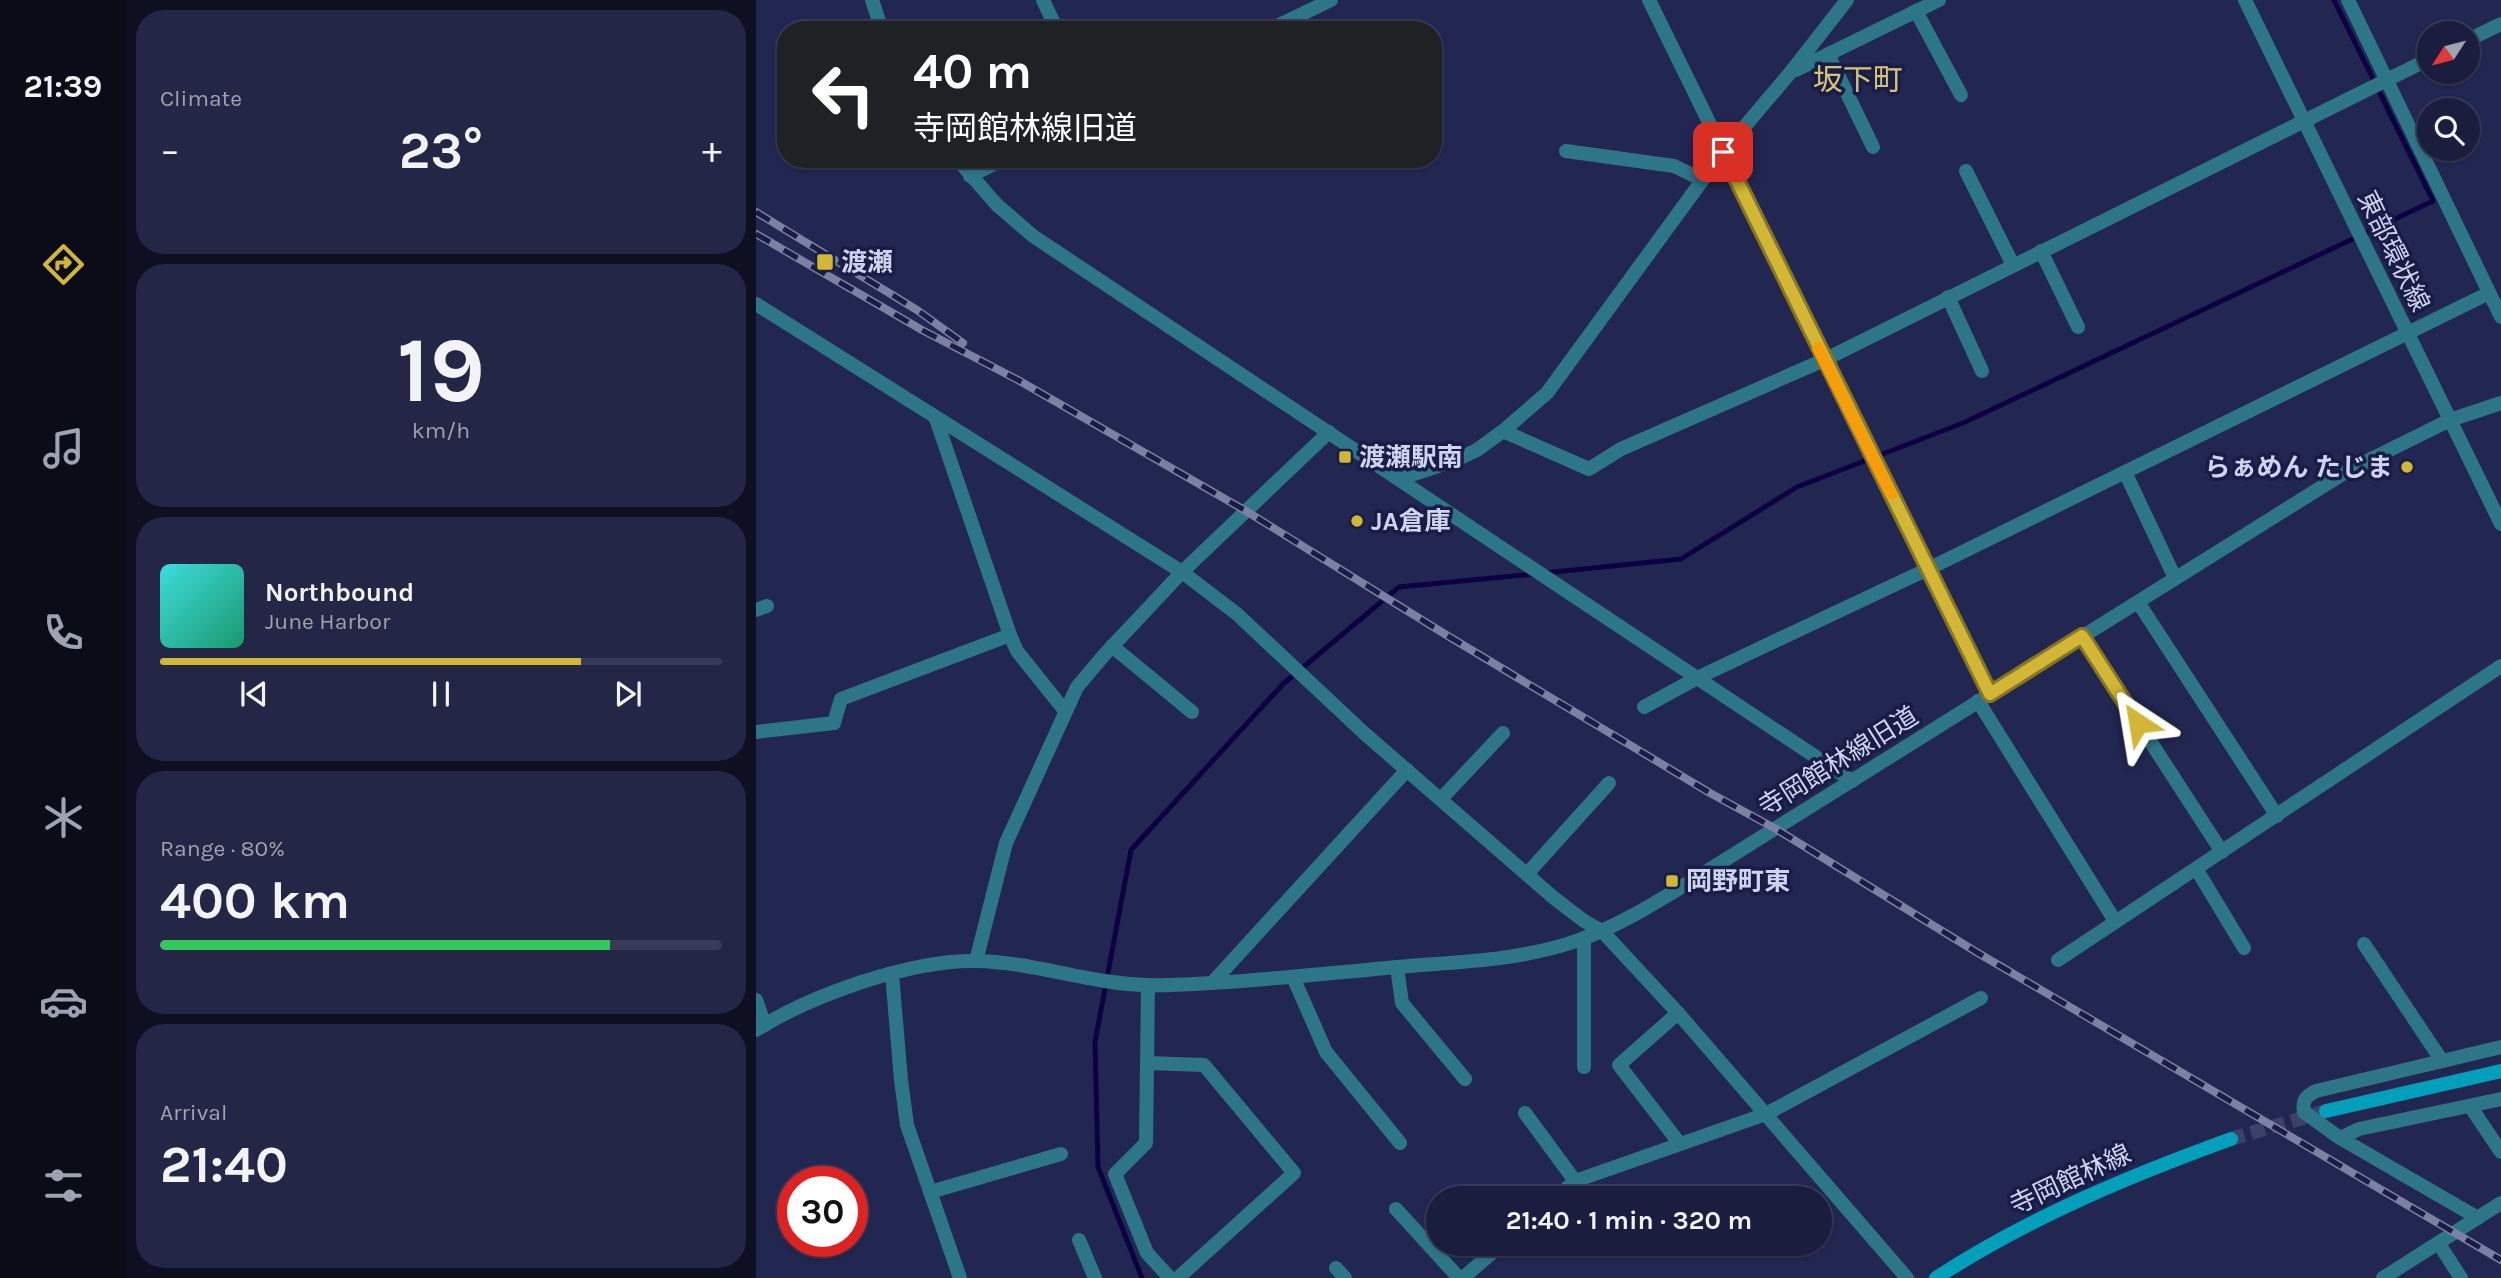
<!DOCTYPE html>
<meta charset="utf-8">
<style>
:root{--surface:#1a1d3d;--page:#232644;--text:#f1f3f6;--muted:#9fa2b0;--line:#383b57;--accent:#d2b635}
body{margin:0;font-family:Karla,"Noto Sans JP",sans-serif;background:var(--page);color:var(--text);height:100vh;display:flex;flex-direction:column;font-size:26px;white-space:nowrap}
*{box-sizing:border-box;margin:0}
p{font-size:23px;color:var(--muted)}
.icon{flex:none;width:38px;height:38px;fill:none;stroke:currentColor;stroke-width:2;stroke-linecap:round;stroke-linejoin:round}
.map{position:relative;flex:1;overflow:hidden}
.panel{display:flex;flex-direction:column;gap:10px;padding:10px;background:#0e1022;width:630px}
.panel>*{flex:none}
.guide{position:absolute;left:21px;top:21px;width:665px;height:147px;border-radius:28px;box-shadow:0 2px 5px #0004,0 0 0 2px var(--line);background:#202124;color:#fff;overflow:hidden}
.needle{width:46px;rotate:234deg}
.fabs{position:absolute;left:1661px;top:21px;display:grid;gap:14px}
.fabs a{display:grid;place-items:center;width:63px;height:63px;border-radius:50%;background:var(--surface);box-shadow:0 2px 5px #0004,0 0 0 2px var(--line);font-size:35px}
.speed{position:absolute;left:21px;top:1166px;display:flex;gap:14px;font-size:35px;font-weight:700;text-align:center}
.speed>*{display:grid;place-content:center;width:91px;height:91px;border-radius:50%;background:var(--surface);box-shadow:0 2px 5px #0004,0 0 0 2px var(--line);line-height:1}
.speed .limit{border:10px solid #d22;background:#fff;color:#111}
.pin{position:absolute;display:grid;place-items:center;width:60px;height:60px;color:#fff;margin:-30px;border-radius:14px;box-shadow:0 4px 10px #0006}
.me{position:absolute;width:77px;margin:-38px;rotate:327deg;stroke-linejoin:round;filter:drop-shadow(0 0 5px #0008)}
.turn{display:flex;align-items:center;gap:24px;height:147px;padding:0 21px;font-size:32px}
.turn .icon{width:91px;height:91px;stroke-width:2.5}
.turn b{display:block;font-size:49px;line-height:60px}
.big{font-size:52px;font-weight:700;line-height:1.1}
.panel .widget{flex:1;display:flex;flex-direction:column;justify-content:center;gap:10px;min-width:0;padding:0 24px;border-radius:28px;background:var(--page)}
.panel .dial{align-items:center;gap:0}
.dial b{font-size:91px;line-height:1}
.song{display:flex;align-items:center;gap:21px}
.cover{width:84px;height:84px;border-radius:10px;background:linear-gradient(135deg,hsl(180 70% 55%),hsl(160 70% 35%))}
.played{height:7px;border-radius:4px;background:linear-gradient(90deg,var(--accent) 75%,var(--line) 75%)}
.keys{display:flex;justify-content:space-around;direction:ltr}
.heat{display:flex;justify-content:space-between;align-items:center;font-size:38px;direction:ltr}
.charge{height:10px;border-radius:5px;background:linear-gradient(90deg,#34c759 80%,var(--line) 0)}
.trip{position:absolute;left:670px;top:1186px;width:406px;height:70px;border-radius:35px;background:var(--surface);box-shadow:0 2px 5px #0004,0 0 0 2px var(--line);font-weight:700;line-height:70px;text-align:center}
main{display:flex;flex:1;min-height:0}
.tab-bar{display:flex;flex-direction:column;width:126px;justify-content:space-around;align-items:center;background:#0a0c18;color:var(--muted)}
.tab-bar .icon{width:49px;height:49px}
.tab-bar .active{color:var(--accent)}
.tab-bar b{font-size:32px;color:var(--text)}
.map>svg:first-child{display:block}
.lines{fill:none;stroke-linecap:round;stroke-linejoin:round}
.stream{stroke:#0c0241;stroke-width:5}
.secondary-tunnel{stroke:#3c4169;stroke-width:14;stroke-dasharray:14 7;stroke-linecap:butt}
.minor{stroke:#2d7687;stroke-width:14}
.tertiary{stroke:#2d7687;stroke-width:14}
.secondary{stroke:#029fbb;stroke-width:14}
.rail-casing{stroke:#7b81a3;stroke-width:8}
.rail{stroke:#191c46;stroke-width:5;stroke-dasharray:16;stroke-linecap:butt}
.route-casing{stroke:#887622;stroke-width:18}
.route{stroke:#d2b635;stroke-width:12}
.slow{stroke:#f59e0b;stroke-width:12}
.poi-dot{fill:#d2b635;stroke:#191c46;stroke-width:2.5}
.labels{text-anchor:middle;stroke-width:7;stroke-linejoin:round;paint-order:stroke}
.street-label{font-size:26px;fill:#ced4ef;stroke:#191c46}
.poi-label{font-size:26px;font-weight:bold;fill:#ced4ef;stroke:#191c46;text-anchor:start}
.quarter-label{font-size:30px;fill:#d6c476;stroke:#191c46}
</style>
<main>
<nav class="tab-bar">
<b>21:39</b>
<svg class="icon active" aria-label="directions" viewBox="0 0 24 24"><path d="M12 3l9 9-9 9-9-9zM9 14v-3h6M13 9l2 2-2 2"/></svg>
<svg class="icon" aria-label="music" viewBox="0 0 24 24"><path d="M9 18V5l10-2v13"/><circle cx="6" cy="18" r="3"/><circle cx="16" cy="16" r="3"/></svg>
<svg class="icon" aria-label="phone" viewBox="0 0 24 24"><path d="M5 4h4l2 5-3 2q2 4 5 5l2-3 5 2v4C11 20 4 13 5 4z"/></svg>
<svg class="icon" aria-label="climate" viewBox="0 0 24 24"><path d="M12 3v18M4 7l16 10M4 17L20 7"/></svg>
<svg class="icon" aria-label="car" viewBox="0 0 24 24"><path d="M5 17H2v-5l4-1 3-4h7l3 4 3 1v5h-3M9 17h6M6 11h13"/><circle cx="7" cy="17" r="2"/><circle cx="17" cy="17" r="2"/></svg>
<svg class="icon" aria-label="filters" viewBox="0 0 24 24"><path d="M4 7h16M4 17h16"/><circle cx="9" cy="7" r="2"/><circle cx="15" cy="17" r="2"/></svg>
</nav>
<section class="panel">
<div class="widget"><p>Climate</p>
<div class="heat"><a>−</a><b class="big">23°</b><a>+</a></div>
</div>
<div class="widget dial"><b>19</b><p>km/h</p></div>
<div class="widget">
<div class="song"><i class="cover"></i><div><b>Northbound</b><p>June Harbor</p></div></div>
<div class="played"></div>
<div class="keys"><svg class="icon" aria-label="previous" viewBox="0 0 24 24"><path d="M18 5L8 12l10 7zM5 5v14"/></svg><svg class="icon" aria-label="pause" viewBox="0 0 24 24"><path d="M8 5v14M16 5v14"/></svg><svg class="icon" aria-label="next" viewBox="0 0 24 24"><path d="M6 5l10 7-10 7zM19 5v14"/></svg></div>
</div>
<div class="widget"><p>Range · 80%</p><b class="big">400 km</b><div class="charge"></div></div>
<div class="widget"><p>Arrival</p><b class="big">21:40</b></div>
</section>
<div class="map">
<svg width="1745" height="1278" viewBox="0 0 1745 1278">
<rect width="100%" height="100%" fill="#222751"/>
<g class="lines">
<g class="stream">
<polyline points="788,573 925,559 1041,487 1207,423 1677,201 1578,0"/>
<polyline points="386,1278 342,1167 339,1042 375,850 527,684 643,587 779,574"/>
</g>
<polyline class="secondary-tunnel" points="1475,1139 1570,1111"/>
<g class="minor">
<polyline points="287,0 301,30"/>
<polyline points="893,0 1234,694"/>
<polyline points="1592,0 1745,317"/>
<polyline points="1160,11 1205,95"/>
<polyline points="513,30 575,0"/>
<polyline points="1712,40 1745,24"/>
<polyline points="1072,54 1117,147"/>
<polyline points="1040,70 1183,0"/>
<polyline points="810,151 918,166 947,180"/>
<polyline points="1210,171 1257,265"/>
<polyline points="214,176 248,159"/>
<polyline points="1285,251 1322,327"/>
<polyline points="1192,297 1226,371"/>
<polyline points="0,304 426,572 481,614 608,733 798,898 828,921 846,931 922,1013 1151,1278"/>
<polyline points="180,419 254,635 261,651 309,711"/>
<polyline points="747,431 833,469 865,449 1068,360 1673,59"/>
<polyline points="1369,472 1419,578"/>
<polyline points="643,479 700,460 721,450 747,431 791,393 967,152 1034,73 1091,0"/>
<polyline points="1382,602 1521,816"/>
<polyline points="0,610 11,606"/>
<polyline points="1326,636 1466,852"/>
<polyline points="356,646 436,712"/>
<polyline points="1222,701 1359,921"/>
<polyline points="888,707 941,678 1172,569 1733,293"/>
<polyline points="0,732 78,723 85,699 254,635"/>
<polyline points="685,799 747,733"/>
<polyline points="1441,870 1488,948"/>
<polyline points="771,874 853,783"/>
<polyline points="1608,944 1686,1061"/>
<polyline points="1302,960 1745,666"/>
<polyline points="220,961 250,843 321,687 349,654 426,572 573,432"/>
<polyline points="641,967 646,1003 709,1079"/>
<polyline points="136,974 145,1080 151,1125 204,1278"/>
<polyline points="537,977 570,1052 644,1143"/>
<polyline points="456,983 651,770"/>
<polyline points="392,986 390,1143 359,1174 391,1253 414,1278"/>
<polyline points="0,1000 9,1025"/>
<polyline points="922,1013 863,1065 924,1144"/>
<path d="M1745,1047l-185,44c-10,5 -14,9 -12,21l36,26 19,-9 142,-30"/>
<polyline points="391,1063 448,1065 538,1173 422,1278"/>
<polyline points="828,1067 828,938"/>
<polyline points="1714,1106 1745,1152"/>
<polyline points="769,1113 819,1181"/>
<polyline points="1584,1138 1722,1218"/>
<polyline points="174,1192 305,1154"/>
<polyline points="798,1199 819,1181 1010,1114 1225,998"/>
<polyline points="640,1209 703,1278"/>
<polyline points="323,1240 339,1278"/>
<polyline points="1683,1244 1705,1278"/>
<polyline points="580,1268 589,1278"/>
<polyline points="707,1278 746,1244"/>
<polyline points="1627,1278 1745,1203"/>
</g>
<g class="tertiary">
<polyline points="116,0 126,30"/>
<polyline points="1489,0 1745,524"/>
<polyline points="201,159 241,205 277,236 1096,781"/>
<path d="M0,1030c56,-35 153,-70 220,-69 58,1 114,23 172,24 27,1 54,-2 80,-3 53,-4 105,-9 158,-14 63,-6 132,-6 193,-28 42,-15 79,-39 117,-62l653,-408 101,-50 51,-17"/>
</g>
<g class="secondary">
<polyline points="1570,1111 1745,1071"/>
<path d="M1180,1278c92,-60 193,-102 295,-139"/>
</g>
<g class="rail-casing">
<g id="rail">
<polyline points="0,212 161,310 207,343"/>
<polyline points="0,234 166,330 262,380 490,511 692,636 954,793 1020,829 1222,953 1745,1260"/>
</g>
</g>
<use href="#rail" class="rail"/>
</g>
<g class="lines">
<g class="route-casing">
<polyline id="route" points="967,152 1234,694 1326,636 1382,723"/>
</g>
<use href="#route" class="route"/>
<polyline class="slow" points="1062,348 1135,494"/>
</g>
<g class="poi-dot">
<rect x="60" y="253" width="18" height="18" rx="3.5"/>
<rect x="582" y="450" width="14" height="14" rx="3.5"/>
<circle cx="1651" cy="467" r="7"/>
<circle cx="601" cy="521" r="7"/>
<rect x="909" y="874" width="14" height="14" rx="3.5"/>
</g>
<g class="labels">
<g class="street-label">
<text transform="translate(1638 251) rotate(64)" y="9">東部環状線</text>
<text transform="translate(1082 761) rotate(-32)" y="9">寺岡館林線旧道</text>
<text transform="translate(1314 1179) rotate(-25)" y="9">寺岡館林線</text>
</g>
<g class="poi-label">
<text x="85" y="271">渡瀬</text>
<text x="603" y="466">渡瀬駅南</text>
<text x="1637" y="476" text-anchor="end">らぁめん たじま</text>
<text x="615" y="530">JA倉庫</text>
<text x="930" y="890">岡野町東</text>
</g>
<g class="quarter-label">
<text x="1102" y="90">坂下町</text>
</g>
</g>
</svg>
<div class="fabs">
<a><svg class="needle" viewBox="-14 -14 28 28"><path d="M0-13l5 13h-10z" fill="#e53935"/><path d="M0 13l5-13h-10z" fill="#9fa2b0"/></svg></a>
<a><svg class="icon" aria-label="search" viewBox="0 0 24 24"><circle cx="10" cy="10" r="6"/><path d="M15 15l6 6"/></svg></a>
</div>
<div class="speed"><div class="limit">30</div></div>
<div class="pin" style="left:967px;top:152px;background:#d93025"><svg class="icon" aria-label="arrive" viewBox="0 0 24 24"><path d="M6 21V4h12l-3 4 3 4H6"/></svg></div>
<svg class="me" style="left:1382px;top:723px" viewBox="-20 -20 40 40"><path d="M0-17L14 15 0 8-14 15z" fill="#d2b635" stroke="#fff" stroke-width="4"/></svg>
<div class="trip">21:40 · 1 min · 320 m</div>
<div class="guide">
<div class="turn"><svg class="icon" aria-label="left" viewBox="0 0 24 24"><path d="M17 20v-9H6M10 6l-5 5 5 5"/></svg><div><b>40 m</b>寺岡館林線旧道</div></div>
</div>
</div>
</main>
